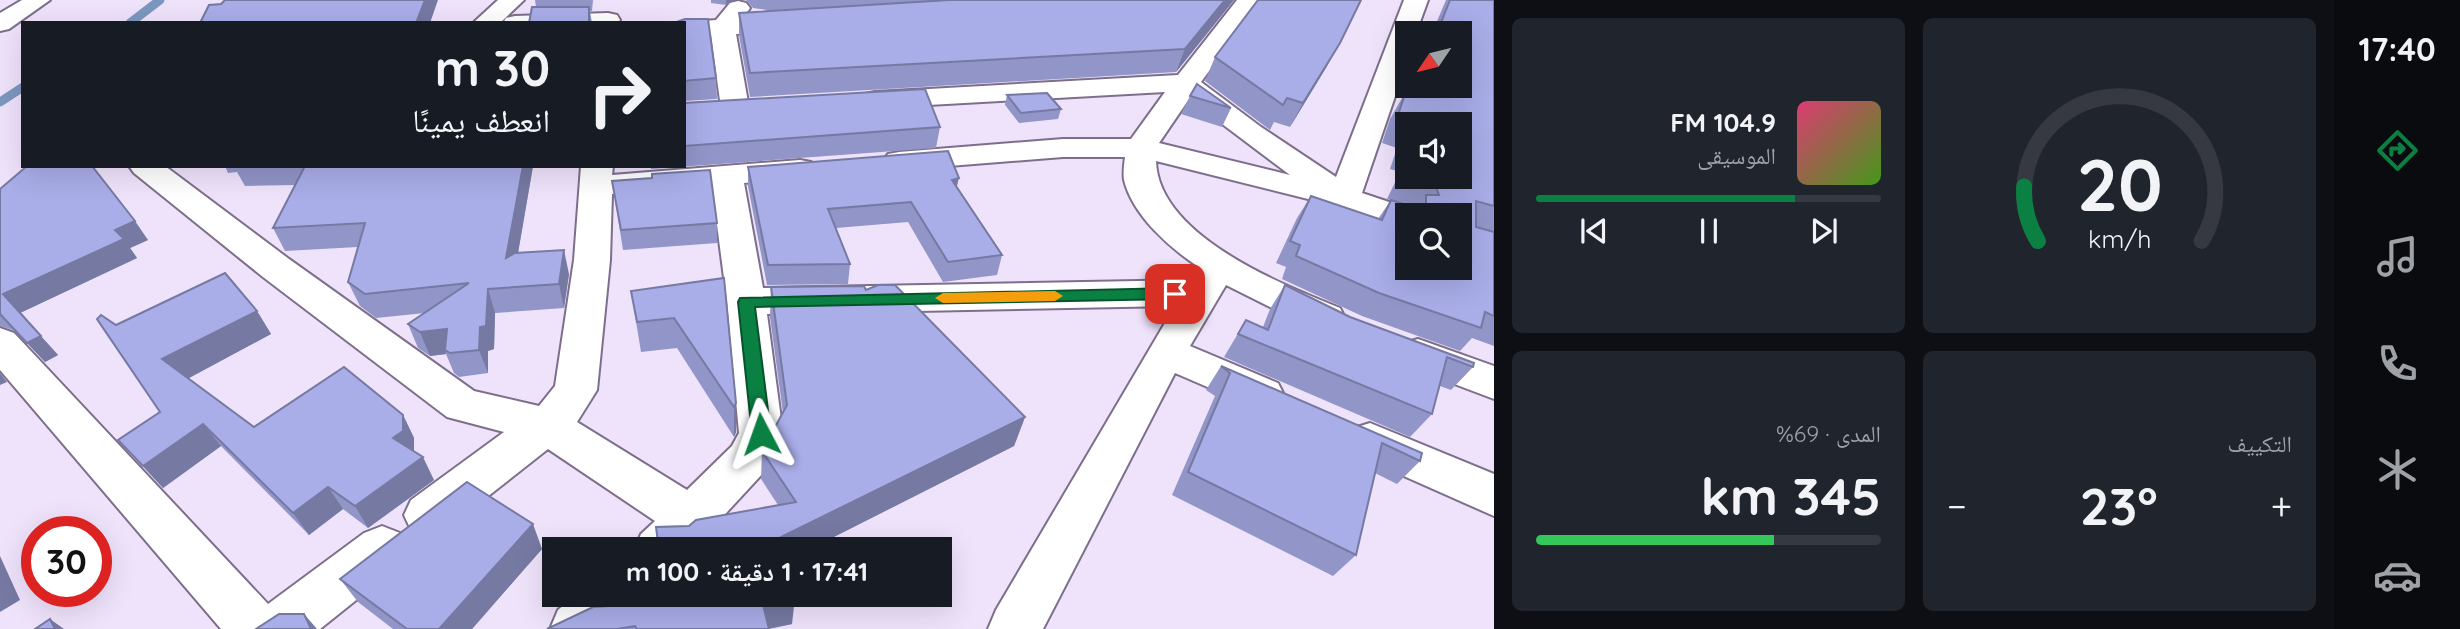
<!DOCTYPE html>
<html lang="ar">
<meta charset="utf-8">
<style>
:root{--surface:#171b24;--page:#20242c;--text:#f1f3f6;--muted:#9ea1a6;--line:#363941;--accent:#0b8043}
body{margin:0;font-family:Quicksand,"Noto Naskh Arabic",sans-serif;background:var(--page);color:var(--text);direction:rtl;height:100vh;display:flex;flex-direction:column;font-size:26px;white-space:nowrap}
*{box-sizing:border-box;margin:0}
p{font-size:23px;color:var(--muted)}
.icon{flex:none;width:38px;height:38px;fill:none;stroke:currentColor;stroke-width:2;stroke-linecap:round;stroke-linejoin:round}
.map{position:relative;flex:1;overflow:hidden;direction:ltr}
.panel{display:flex;flex-direction:column;gap:18px;padding:18px;background:#0d0f14;width:840px}
.panel>*{flex:none}
.guide{position:absolute;left:21px;top:21px;width:665px;height:147px;border-radius:0px;box-shadow:0 7px 28px #0002;direction:rtl;background:#171b24;color:var(--text);overflow:hidden}
.needle{width:46px;rotate:235deg}
.fabs{position:absolute;left:1395px;top:21px;display:grid;gap:14px}
.fabs a{display:grid;place-items:center;width:77px;height:77px;border-radius:0px;background:var(--surface);box-shadow:0 7px 28px #0002;font-size:35px}
.speed{position:absolute;left:21px;top:516px;display:flex;gap:14px;font-size:35px;font-weight:700;text-align:center}
.speed>*{display:grid;place-content:center;width:91px;height:91px;border-radius:50%;background:var(--surface);box-shadow:0 7px 28px #0002;line-height:1}
.speed .limit{border:10px solid #d22;background:#fff;color:#111}
.pin{position:absolute;display:grid;place-items:center;width:60px;height:60px;color:#fff;margin:-30px;border-radius:14px;box-shadow:0 4px 10px #0006}
.me{position:absolute;width:77px;margin:-38px;rotate:356deg;stroke-linejoin:round;filter:drop-shadow(0 0 5px #0008)}
.turn{display:flex;align-items:center;gap:24px;height:147px;padding:0 21px;font-size:32px}
.turn .icon{width:91px;height:91px;stroke-width:2.5}
.turn b{display:block;font-size:49px;line-height:60px}
.big{font-size:52px;font-weight:700;line-height:1.1}
.panel .tile{flex:1;display:flex;flex-direction:column;justify-content:center;gap:10px;min-width:0;padding:0 24px;border-radius:10px;background:var(--page)}
.panel .dial{align-items:center;gap:0}
.dial svg{height:182px;overflow:visible;fill:none;stroke:var(--line);stroke-width:7;stroke-linecap:round;text-anchor:middle}
.dial text{fill:var(--text);stroke:none}
.song{display:flex;align-items:center;gap:21px}
.cover{width:84px;height:84px;border-radius:10px;background:linear-gradient(135deg,hsl(340 70% 55%),hsl(100 70% 35%))}
.played{height:7px;border-radius:4px;background:linear-gradient(90deg,var(--accent) 75%,var(--line) 75%)}
.keys{display:flex;justify-content:space-around;direction:ltr}
.heat{display:flex;justify-content:space-between;align-items:center;font-size:38px;direction:ltr}
.charge{height:10px;border-radius:5px;background:linear-gradient(90deg,#34c759 69%,var(--line) 0)}
.panel .tiles{flex:1;display:grid;gap:18px;grid-template-columns:repeat(2,1fr)}
.trip{position:absolute;left:542px;top:537px;width:410px;height:70px;border-radius:0px;background:var(--surface);box-shadow:0 7px 28px #0002;font-weight:700;line-height:70px;text-align:center;direction:rtl}
main{display:flex;flex:1;min-height:0}
.menu{display:flex;flex-direction:column;width:126px;justify-content:space-around;align-items:center;background:#090b0e;color:var(--muted)}
.menu .icon{width:49px;height:49px}
.menu .on{color:var(--accent)}
.menu b{font-size:32px;color:var(--text)}
.map>svg:first-child{display:block}
.lines{fill:none;stroke-linecap:round;stroke-linejoin:round}
.stream{stroke:#7c97bf;stroke-width:9}
.minor-casing{stroke:#7d6f8b;stroke-width:4}
.minor{fill:#fff;fill-rule:evenodd}
.wall{fill:#9195c8;fill-rule:evenodd}
.shaded-wall{fill:#7679a2}
.building{fill:#a9ade8;stroke:#7679a2;stroke-width:2;fill-rule:evenodd}
.route{fill:#0b8043;stroke:#07532c;stroke-width:2}
.slow{fill:#f59e0b}
</style>
<main>
<nav class="menu">
<b>17:40</b>
<svg class="icon on" aria-label="directions" viewBox="0 0 24 24"><path d="M12 3l9 9-9 9-9-9zM9 14v-3h6M13 9l2 2-2 2"/></svg>
<svg class="icon" aria-label="music" viewBox="0 0 24 24"><path d="M9 18V5l10-2v13"/><circle cx="6" cy="18" r="3"/><circle cx="16" cy="16" r="3"/></svg>
<svg class="icon" aria-label="phone" viewBox="0 0 24 24"><path d="M5 4h4l2 5-3 2q2 4 5 5l2-3 5 2v4C11 20 4 13 5 4z"/></svg>
<svg class="icon" aria-label="climate" viewBox="0 0 24 24"><path d="M12 3v18M4 7l16 10M4 17L20 7"/></svg>
<svg class="icon" aria-label="car" viewBox="0 0 24 24"><path d="M5 17H2v-5l4-1 3-4h7l3 4 3 1v5h-3M9 17h6M6 11h13"/><circle cx="7" cy="17" r="2"/><circle cx="17" cy="17" r="2"/></svg>
</nav>
<section class="panel">
<div class="tiles">
<div class="tile dial"><svg viewBox="0 0 100 80">
<path d="M14 69A42 42 0 1 1 86 69"/>
<path d="M14 69A42 42 0 0 1 8 45" stroke="#0b8043"/>
<text x="50" y="56" font-size="32" font-weight="700">20</text>
<text x="50" y="72" font-size="11">km/h</text>
</svg></div>
<div class="tile">
<div class="song"><i class="cover"></i><div><b>104.9 FM</b><p>الموسيقى</p></div></div>
<div class="played"></div>
<div class="keys"><svg class="icon" aria-label="previous" viewBox="0 0 24 24"><path d="M18 5L8 12l10 7zM5 5v14"/></svg><svg class="icon" aria-label="pause" viewBox="0 0 24 24"><path d="M8 5v14M16 5v14"/></svg><svg class="icon" aria-label="next" viewBox="0 0 24 24"><path d="M6 5l10 7-10 7zM19 5v14"/></svg></div>
</div>
<div class="tile"><p>التكييف</p>
<div class="heat"><a>−</a><b class="big">23°</b><a>+</a></div>
</div>
<div class="tile"><p>المدى · 69%</p><b class="big">345 km</b><div class="charge"></div></div>
</div>
</section>
<div class="map">
<svg width="1494" height="629" viewBox="0 0 1494 629">
<rect width="100%" height="100%" fill="#efe3fc"/>
<g class="lines">
<g class="stream">
<polyline points="130,23 160,0"/>
<polyline points="0,102 23,87"/>
</g>
<g class="minor-casing">
<g id="minor">
<polygon points="22,0 50,0 9,29 0,31 0,13"/>
<polygon points="498,0 524,0 500,23 473,23"/>
<path d="M1237,0h24l-60,82 60,45 75,50 68,-177h24l-12,33h-9v28l-45,132 57,19 2,3h-14v15l-75,-25 -176,-44c2,74 124,123 184,147l5,10 -5,10 -14,4 -14,-4 -86,-43 -36,61 88,37 6,12 -6,12 -15,4 -88,-38 -132,256h-55l8,-19 179,-304 -408,8 16,120 -19,38 -72,78h-58l7,-16 14,-13 -107,-72 -103,81 -17,6 -17,-6 -7,-15 7,-15 93,-68 -57,-15 -184,-140 -129,-104 -5,-7h36l124,93 185,132 65,15 16,-20 19,-126 7,-94h32l-1,9 188,-15 11,2 5,7 -5,7 -67,7 19,105 429,-8 8,-12c-30,-20 -67,-52 -76,-88 -1,-7 0,-16 1,-23h-62l-164,13 -11,-2 -5,-7 5,-7 11,-2 164,-13h68l34,-47 -290,16 -10,-2 -4,-6 4,-6 10,-2 303,-17zM1189,99l101,76 -131,-32zM712,186l15,115 12,132 -7,13 -45,44 -110,-68 20,-32 13,-130 2,-66z"/>
<polygon points="738,1 746,3 750,8 742,19 791,17 800,19 803,24 800,29 791,31 736,34 749,108 745,114 735,117 725,114 721,108 711,35 684,36 684,23 679,23 716,20 730,3"/>
<polygon points="608,13 617,15 620,20 618,23 503,23 506,18 515,16"/>
<polygon points="0,328 14,333 268,604 364,533 382,526 400,533 407,549 400,565 320,629 221,629 0,370"/>
<polygon points="1418,339 1494,366 1494,399 1404,365 1398,354 1404,343"/>
<polygon points="1370,423 1494,474 1494,516 1354,454 1348,441 1354,428"/>
<polygon points="575,595 638,595 630,612 614,629 550,629 558,610"/>
</g>
</g>
<use href="#minor" class="minor"/>
</g>
<g class="wall">
<polygon points="535,0 593,0 592,11 590,11 592,23 529,23 536,7"/>
<polygon points="711,0 1234,0 1176,72 750,97 739,35 739,13 767,11 767,10 753,8 746,0 735,0 726,5 711,3"/>
<path d="M1446,0h48v346l-22,-8 -12,13 -98,-35 -80,-37 4,-12 -10,-4 21,-45 14,-22 67,23 13,-19 9,3 -13,-4 13,-27 -10,-3 7,-21 -15,-5 8,-24 19,-33h51v-53h-28zM1407,124h53l-53,53z"/>
<polygon points="684,23 716,78 717,99 684,101"/>
<polygon points="1215,57 1327,66 1290,127 1274,122 1270,130 1205,81"/>
<polygon points="1007,95 1061,109 1058,119 1019,123 1005,105"/>
<polygon points="1190,96 1231,108 1222,127 1181,114"/>
<polygon points="684,103 940,127 936,148 651,169 651,166 684,166"/>
<polygon points="225,166 533,166 518,253 569,274 564,308 495,313 494,349 488,351 488,373 459,377 454,373 446,354 430,356 418,348 408,324 425,313 376,318 360,306 348,282 358,247 285,251 273,228 295,185 245,186 237,172 228,173"/>
<polygon points="748,167 957,187 1002,255 997,275 943,282 908,222 836,228 850,264 848,284 767,285 748,186"/>
<polygon points="652,178 717,223 717,243 623,250 612,181"/>
<polygon points="0,189 148,240 130,248 137,258 20,313 58,355 45,362 16,331 0,326"/>
<polygon points="724,278 736,432 734,437 677,348 641,352 631,291"/>
<polygon points="1285,285 1350,317 1473,367 1451,390 1440,386 1432,414 1410,437 1224,357 1246,320 1263,327 1270,309"/>
<polygon points="771,287 866,290 1025,417 1014,446 808,550 659,550 689,526 778,505 761,479 762,451 783,413 770,317"/>
<polygon points="257,311 271,334 188,378 254,427 403,415 414,438 414,451 434,480 368,528 343,509 309,535 221,446 163,488 118,440 160,412 116,325"/>
<polygon points="1221,366 1420,461 1397,484 1375,473 1356,555 1333,576 1172,495 1215,396 1206,390"/>
<polygon points="542,549 472,629 393,629 358,602 340,579"/>
<polygon points="609,606 792,624 769,629 547,629"/>
</g>
<g class="shaded-wall">
<polygon points="425,0 438,0 430,23 416,23"/>
<polygon points="726,0 735,0 726,5"/>
<polygon points="1225,0 1234,0 1176,72 1185,49"/>
<polygon points="1340,43 1327,66 1290,127 1303,103"/>
<polygon points="523,166 533,166 513,282 506,258"/>
<polygon points="959,178 954,197 952,180"/>
<polygon points="135,221 148,240 130,248 137,258 20,313 58,355 45,362 27,343 3,294 115,230"/>
<polygon points="564,250 569,274 564,308 559,284"/>
<polygon points="488,289 495,313 494,349 488,351 488,373 479,350 480,327"/>
<polygon points="257,311 271,334 180,383 162,359"/>
<polygon points="447,329 445,350 446,354 430,356 420,332"/>
<polygon points="0,373 7,382 0,385"/>
<polygon points="736,403 736,432 734,437 734,407"/>
<polygon points="403,415 414,438 414,453 393,438"/>
<polygon points="1025,417 1014,446 808,550 779,550 779,538"/>
<polygon points="203,424 221,446 163,488 143,466"/>
<polygon points="423,457 434,480 368,528 355,506"/>
<polygon points="328,487 343,509 309,535 293,513"/>
<polygon points="533,524 542,549 472,629 439,629"/>
<polygon points="0,556 20,600 0,612"/>
<polygon points="795,598 792,624 767,629 763,605"/>
<polygon points="304,614 317,629 311,629"/>
<polygon points="50,619 64,629 55,629"/>
</g>
<g class="building">
<polygon points="225,0 425,0 416,23 200,23 209,5 221,4"/>
<polygon points="949,0 1225,0 1185,49 750,73 739,13"/>
<polygon points="1258,0 1361,0 1340,43 1303,103 1287,98 1283,105 1215,57"/>
<path d="M1450,0h44v206l-18,-5v26l18,5v84l-9,-4 -4,16 -102,-35 -83,-37 4,-11 -10,-4 21,-45 71,24 9,-20 32,10 3,-2v-13h13l-3,-8 -34,-10 5,-10v10h53v-53l-53,1 -11,-4 8,-24 6,-11h50v-53h-23zM1407,215h53v53h-53z"/>
<polygon points="532,7 589,7 589,23 529,23"/>
<polygon points="685,19 708,19 716,78 684,81 684,23 674,23"/>
<polygon points="1197,84 1231,108 1190,96"/>
<polygon points="925,89 940,127 684,146 684,103"/>
<polygon points="1047,93 1061,109 1021,113 1007,95"/>
<polygon points="948,151 959,178 952,180 1002,255 948,262 911,202 828,209 850,264 768,265 748,167"/>
<polygon points="27,166 92,166 135,221 115,230 124,239 3,294 41,336 27,343 0,314 0,189"/>
<polygon points="305,166 523,166 506,258 515,253 564,250 559,284 488,289 486,326 480,327 479,350 450,353 445,350 447,329 420,332 408,324 469,283 365,294 348,282 365,223 273,228"/>
<polygon points="710,170 717,223 621,230 612,181 652,178 652,174"/>
<polygon points="225,273 257,311 162,359 254,427 344,367 403,415 403,431 393,438 423,457 355,506 328,487 293,513 203,424 143,466 118,440 160,412 97,319 101,315 116,325"/>
<polygon points="724,278 736,403 734,407 674,318 637,322 631,291"/>
<polygon points="878,285 895,285 1025,417 779,538 782,550 659,550 656,527 689,526 696,520 796,502 762,451 787,405 771,287 864,286 866,290"/>
<polygon points="1285,285 1350,317 1474,363 1473,367 1447,357 1432,414 1238,334 1246,320 1268,330"/>
<polygon points="1221,366 1422,453 1420,461 1382,443 1356,555 1188,472 1230,373"/>
<polygon points="467,482 533,524 439,629 407,629 340,579"/>
<polygon points="620,595 794,595 795,598 763,605 769,629 637,629 635,626 617,629 547,629 593,607 609,606"/>
<polygon points="279,614 304,614 311,629 256,629"/>
<polygon points="50,619 55,629 35,629"/>
</g>
<polygon class="route" points="1175,288 1183,294 1175,299 755,307 771,434 768,439 761,441 755,439 752,434 738,302 740,298"/>
<polygon class="slow" points="1055,291 1063,296 1055,301 943,303 935,298 943,293"/>
</svg>
<div class="fabs">
<a><svg class="needle" viewBox="-14 -14 28 28"><path d="M0-13l5 13h-10z" fill="#e53935"/><path d="M0 13l5-13h-10z" fill="#9ea1a6"/></svg></a>
<a><svg class="icon" aria-label="sound" viewBox="0 0 24 24"><path d="M4 9h4l5-4v14l-5-4H4zM17 9q2 3 0 6"/></svg></a>
<a><svg class="icon" aria-label="search" viewBox="0 0 24 24"><circle cx="10" cy="10" r="6"/><path d="M15 15l6 6"/></svg></a>
</div>
<div class="speed"><div class="limit">30</div></div>
<div class="pin" style="left:1175px;top:294px;background:#d93025"><svg class="icon" aria-label="arrive" viewBox="0 0 24 24"><path d="M6 21V4h12l-3 4 3 4H6"/></svg></div>
<svg class="me" style="left:761px;top:434px" viewBox="-20 -20 40 40"><path d="M0-17L14 15 0 8-14 15z" fill="#0b8043" stroke="#fff" stroke-width="4"/></svg>
<div class="trip">17:41 · 1 دقيقة · 100 m</div>
<div class="guide">
<div class="turn"><svg class="icon" aria-label="right" viewBox="0 0 24 24"><path d="M7 20v-9h11M14 6l5 5-5 5"/></svg><div><b>30 m</b>انعطف يمينًا</div></div>
</div>
</div>
</main>
